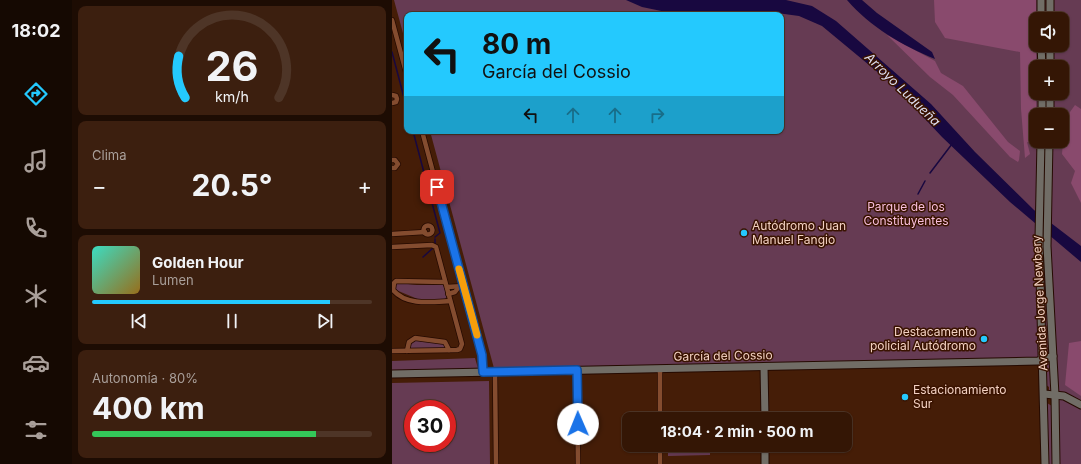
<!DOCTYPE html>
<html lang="es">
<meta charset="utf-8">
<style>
:root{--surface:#341605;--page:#3c1f0f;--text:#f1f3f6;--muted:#a99f9a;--line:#4e3527;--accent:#24c9fe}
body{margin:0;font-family:Inter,sans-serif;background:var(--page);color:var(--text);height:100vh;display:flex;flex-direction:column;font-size:15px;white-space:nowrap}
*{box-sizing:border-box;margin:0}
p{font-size:13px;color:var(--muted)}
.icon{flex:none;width:22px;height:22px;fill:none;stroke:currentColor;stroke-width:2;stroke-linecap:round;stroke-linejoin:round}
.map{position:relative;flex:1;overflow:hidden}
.drawer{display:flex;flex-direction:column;gap:6px;padding:6px;background:#1d0c03;width:320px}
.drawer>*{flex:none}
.banner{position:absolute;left:12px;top:12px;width:380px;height:122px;border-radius:8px;box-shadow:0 1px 3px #0004,0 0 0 1px var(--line);background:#24c9fe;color:#111;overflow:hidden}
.controls{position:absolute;left:637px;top:12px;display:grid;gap:8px}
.controls a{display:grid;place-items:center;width:40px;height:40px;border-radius:8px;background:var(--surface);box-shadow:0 1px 3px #0004,0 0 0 1px var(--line);font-size:20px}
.speed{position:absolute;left:12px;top:400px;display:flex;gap:8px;font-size:20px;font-weight:700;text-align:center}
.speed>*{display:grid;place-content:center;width:52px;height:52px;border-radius:50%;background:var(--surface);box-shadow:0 1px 3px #0004,0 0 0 1px var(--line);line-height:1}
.speed .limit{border:6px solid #d22;background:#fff;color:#111}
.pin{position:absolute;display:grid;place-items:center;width:34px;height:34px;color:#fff;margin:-17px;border-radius:8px;box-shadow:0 2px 6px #0006}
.me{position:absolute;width:44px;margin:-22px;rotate:359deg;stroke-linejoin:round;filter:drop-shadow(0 0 3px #0008)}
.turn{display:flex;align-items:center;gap:14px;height:84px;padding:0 12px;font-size:18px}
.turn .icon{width:52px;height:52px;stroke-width:2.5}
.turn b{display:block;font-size:28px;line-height:34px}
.lanes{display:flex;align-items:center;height:38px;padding:0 12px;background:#0003;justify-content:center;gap:20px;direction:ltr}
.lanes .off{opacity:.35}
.big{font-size:30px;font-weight:700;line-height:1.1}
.drawer .widget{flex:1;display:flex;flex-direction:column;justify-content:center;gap:6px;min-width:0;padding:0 14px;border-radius:8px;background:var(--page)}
.drawer .dial{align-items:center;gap:0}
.dial svg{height:104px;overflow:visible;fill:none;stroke:var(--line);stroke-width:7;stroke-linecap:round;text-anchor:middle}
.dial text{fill:var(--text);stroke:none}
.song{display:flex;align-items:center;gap:12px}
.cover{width:48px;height:48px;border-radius:6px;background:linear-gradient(135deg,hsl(170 70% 55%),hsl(40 70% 35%))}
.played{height:4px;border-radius:2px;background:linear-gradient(90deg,var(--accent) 85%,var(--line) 85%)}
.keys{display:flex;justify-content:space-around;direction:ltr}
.heat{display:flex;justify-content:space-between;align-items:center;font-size:22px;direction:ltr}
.charge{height:6px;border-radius:3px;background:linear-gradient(90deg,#34c759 80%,var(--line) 0)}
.trip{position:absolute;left:230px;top:412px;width:230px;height:40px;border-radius:8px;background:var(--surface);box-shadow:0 1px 3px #0004,0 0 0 1px var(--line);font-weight:700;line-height:40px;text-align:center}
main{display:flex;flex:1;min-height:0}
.tabs{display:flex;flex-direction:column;width:72px;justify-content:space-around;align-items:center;background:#150902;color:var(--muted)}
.tabs .icon{width:28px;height:28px}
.tabs .current{color:var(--accent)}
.tabs b{font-size:18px;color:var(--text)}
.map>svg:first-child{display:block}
.green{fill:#663b53;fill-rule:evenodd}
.forest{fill:#894a6d}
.water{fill:#180840}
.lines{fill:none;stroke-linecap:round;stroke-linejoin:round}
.stream{stroke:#180840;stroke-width:1.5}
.street-casing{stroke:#250a00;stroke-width:6}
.secondary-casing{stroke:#250a00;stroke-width:9}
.street{stroke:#844c2f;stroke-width:4.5}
.secondary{stroke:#716d66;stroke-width:7}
.route-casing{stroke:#114b97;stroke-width:10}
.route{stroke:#1a73e8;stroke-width:7}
.slow{stroke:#f59e0b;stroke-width:7}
.poi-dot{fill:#24c9fe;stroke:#3a1300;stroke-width:1.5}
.labels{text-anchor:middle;stroke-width:3;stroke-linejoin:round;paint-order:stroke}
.park-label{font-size:12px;fill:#f8bedc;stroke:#3a1300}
.poi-label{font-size:12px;fill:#f3d1c2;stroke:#3a1300;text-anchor:start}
.street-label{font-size:12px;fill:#f3d1c2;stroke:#3a1300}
.water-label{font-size:13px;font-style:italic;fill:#dedef1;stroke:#3a1300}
</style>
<main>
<nav class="tabs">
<b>18:02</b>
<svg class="icon current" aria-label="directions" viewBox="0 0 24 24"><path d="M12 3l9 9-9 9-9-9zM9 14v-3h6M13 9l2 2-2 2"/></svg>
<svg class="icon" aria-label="music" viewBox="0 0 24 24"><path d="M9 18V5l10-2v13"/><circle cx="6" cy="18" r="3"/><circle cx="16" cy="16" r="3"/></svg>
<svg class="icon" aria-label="phone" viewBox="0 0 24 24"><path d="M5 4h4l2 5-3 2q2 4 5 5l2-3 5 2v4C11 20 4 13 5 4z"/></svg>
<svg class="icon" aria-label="climate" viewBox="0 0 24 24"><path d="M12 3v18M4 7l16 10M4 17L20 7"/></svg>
<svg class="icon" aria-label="car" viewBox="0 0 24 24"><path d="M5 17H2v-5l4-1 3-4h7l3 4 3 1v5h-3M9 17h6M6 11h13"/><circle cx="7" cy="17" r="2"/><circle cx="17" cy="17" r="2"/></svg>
<svg class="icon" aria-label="filters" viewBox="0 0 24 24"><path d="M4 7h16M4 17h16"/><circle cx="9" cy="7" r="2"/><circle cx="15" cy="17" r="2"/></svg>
</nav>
<section class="drawer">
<div class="widget dial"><svg viewBox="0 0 100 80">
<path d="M14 69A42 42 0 1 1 86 69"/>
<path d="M14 69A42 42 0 0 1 9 37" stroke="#24c9fe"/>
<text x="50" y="56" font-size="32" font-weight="700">26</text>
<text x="50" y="72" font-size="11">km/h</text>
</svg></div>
<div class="widget"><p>Clima</p>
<div class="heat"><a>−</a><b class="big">20.5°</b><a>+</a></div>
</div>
<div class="widget">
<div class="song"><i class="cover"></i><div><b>Golden Hour</b><p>Lumen</p></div></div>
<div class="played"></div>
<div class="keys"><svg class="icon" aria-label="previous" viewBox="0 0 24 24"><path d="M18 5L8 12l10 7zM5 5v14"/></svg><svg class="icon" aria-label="pause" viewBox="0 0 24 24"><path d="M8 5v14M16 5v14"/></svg><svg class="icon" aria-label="next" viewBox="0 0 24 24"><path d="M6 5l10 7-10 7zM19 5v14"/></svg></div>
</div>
<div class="widget"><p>Autonomía · 80%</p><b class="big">400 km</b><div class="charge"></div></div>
</section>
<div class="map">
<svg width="689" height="464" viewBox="0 0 689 464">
<rect width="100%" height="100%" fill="#451d07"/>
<g class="green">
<path d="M2,0h687v464h-25l-1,-69 -6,-1v-7l-3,-2v-23l-551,10 -65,-241h351v-116h-374v33zM644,19h26v26h-26zM644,67h26v26h-26zM644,115h26v26h-26z"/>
<polygon points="6,283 25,285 51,285 56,295 53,299 28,300 4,290 4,284"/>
<polygon points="21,340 53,344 55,348 19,348 19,341"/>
<polygon points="83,358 87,372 0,374 0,361"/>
<path d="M97,381l1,83h-98v-81zM21,409h34v34h-34z"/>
<polygon points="655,403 660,406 661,464 656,464"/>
<polygon points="276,445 318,445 318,455 276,456"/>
</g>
<g class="forest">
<polygon points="542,0 644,0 644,144 635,142 638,154 633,158 629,109 628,52 553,38 543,22"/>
<polygon points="495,35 543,61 549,73 571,86 616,142 628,151 627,160 626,162 618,157 561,95 538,77"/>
<polygon points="683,105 689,109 689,203 679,183 683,171 670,154 673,119"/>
<polygon points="689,341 689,396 673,385 677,343"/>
</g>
<g class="water">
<polygon points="234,0 394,0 420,6 444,21 539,104 583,152 642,210 689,246 689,262 618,202 550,137 500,84 430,26 407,16 385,13 279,13 250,7"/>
<path d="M455,0h15l15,13 55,39 3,7c-32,-13 -65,-32 -88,-59z"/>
</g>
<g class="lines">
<g class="stream">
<polyline points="0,52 15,109"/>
<polyline points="21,131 48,233 43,237"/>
<polyline points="538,173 560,144"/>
<polyline points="526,194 533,181"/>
<polyline points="43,239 43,245"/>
<polyline points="31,257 41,248"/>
</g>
<g class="street-casing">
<g id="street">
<polyline points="0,20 15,76"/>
<polyline points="0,95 4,96 5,99 4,102 0,103"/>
<polyline points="30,131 90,355 91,372"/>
<polyline points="0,160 3,160 6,164 3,168 0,168"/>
<circle cx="36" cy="230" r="4.5"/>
<polyline points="0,234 33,232"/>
<polyline points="0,247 40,245 44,247 70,344 68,349 65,350 0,351"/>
<path d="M53,282l-49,-1 -2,2 -1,7c13,16 39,12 57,11"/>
<polyline points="55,287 72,286"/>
<polyline points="56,294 63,292 66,288"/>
<polyline points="15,351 17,342 23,338 53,342 57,350"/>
<polyline points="268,368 268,419"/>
<polyline points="185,370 186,464"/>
<polyline points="103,372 104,464"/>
<polyline points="268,445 268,464"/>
</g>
</g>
<g class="secondary-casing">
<g id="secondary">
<polyline points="649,0 649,19"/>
<polyline points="658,0 658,19"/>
<polyline points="649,45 650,67"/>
<polyline points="658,45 658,67"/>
<polyline points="650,115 650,93"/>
<polyline points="658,115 658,93"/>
<polyline points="649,141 647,239 653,464"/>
<polyline points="657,141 655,246 663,395 664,464"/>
<polyline points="372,367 373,419"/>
<polyline points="0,374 646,361 661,356"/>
<polyline points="652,394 672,396 689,405"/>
<polyline points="373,445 373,464"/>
</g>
</g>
<use href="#street" class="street"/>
<use href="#secondary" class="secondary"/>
</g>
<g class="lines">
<g class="route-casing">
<polyline id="route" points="45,187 90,355 91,372 185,370 186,424"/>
</g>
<use href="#route" class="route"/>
<polyline class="slow" points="67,269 85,335"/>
</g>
<g class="poi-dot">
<circle cx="352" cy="233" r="4"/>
<circle cx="592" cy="339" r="4"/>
<circle cx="513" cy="397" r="4"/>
</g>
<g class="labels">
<g class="park-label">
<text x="514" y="211">Parque de los<tspan x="514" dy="14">Constituyentes</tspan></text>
</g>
<g class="poi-label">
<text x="360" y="230">Autódromo Juan<tspan x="360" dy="14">Manuel Fangio</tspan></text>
<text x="584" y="336" text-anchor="end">Destacamento<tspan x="584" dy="14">policial Autódromo</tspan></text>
<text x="521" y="394">Estacionamiento<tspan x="521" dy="14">Sur</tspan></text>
</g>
<g class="street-label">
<text transform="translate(648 303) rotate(-93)" y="4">Avenida Jorge Newbery</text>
<text transform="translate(331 356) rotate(-1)" y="4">García del Cossio</text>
</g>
<g class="water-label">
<text transform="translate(511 89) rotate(44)" y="5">Arroyo Ludueña</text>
</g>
</g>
</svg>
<div class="controls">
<a><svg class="icon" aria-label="sound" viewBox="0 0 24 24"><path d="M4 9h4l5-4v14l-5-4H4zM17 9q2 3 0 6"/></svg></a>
<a>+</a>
<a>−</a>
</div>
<div class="speed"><div class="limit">30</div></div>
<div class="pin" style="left:45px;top:187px;background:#d93025"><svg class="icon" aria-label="arrive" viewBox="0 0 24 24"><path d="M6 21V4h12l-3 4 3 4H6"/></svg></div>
<svg class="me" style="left:186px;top:424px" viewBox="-20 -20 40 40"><circle r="19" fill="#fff"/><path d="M0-13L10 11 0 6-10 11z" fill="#1a73e8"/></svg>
<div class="trip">18:04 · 2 min · 500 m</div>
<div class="banner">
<div class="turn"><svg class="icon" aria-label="left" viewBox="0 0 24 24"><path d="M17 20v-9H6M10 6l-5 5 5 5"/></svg><div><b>80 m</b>García del Cossio</div></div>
<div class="lanes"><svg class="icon" aria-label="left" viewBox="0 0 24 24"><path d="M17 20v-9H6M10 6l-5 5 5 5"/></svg><svg class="icon off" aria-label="ahead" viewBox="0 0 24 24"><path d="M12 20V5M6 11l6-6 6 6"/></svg><svg class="icon off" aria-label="ahead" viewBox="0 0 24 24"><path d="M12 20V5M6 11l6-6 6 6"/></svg><svg class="icon off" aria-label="right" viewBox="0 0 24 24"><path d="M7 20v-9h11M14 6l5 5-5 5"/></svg></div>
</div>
</div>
</main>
